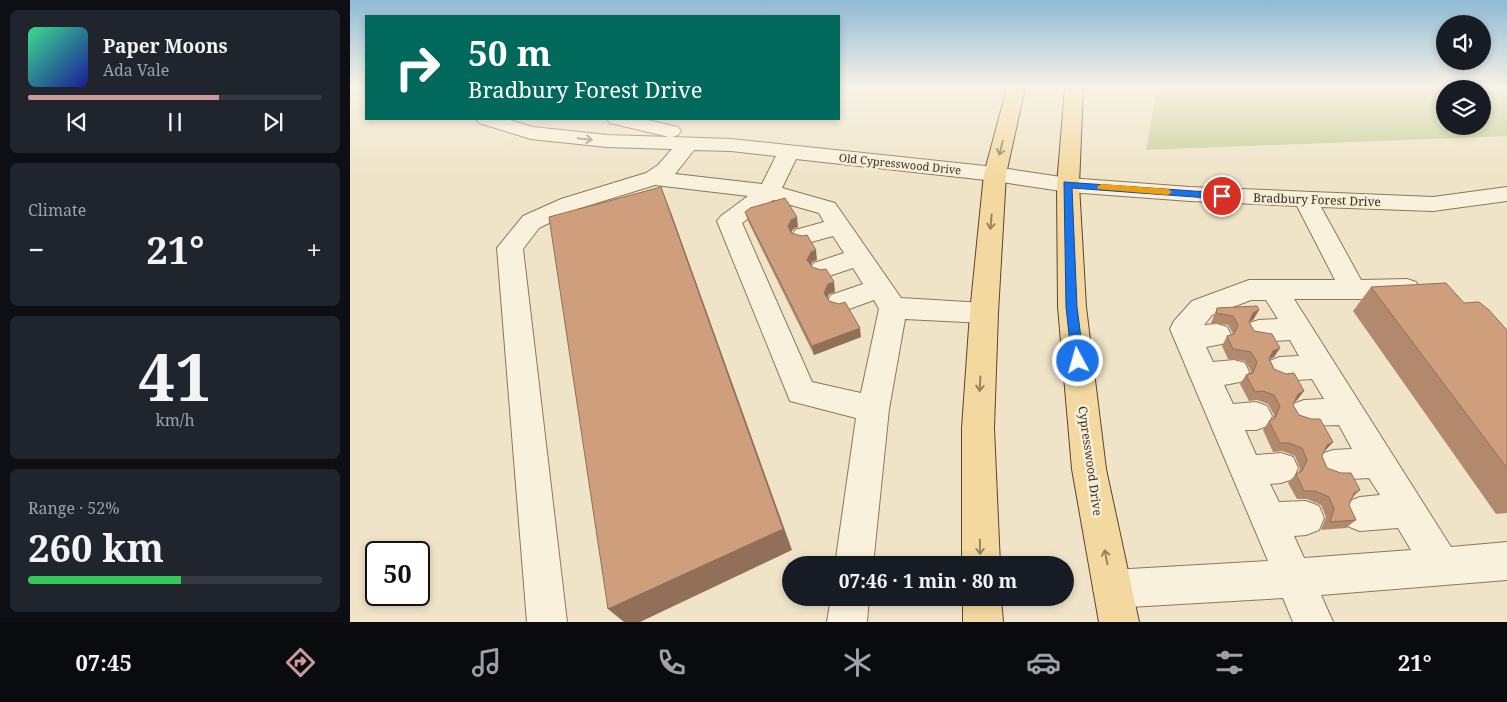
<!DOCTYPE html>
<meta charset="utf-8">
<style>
:root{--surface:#171b24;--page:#20242c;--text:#f1f3f6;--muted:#9ea1a6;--line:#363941;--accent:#cc999b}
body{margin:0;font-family:"Noto Serif",serif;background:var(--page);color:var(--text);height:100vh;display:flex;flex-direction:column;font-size:19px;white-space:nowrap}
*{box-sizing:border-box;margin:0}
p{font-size:16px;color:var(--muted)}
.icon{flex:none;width:28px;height:28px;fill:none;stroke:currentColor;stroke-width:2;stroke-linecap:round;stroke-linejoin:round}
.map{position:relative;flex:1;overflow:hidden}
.side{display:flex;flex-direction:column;gap:10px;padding:10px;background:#0d0f14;width:350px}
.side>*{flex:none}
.hud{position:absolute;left:15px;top:15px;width:475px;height:105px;border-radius:0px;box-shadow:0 2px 8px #0003;background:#00695c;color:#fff;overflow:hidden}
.controls{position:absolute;left:1086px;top:15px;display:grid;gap:10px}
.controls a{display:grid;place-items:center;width:55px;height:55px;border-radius:50%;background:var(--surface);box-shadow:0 2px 8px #0003;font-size:25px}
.speed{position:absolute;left:15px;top:541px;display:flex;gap:10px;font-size:25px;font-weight:700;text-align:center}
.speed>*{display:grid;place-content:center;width:65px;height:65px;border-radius:50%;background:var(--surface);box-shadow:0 2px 8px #0003;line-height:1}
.speed .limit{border:2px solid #111;border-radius:8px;background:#fff;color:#111}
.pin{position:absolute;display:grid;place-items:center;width:42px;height:42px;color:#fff;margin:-21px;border:2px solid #fff;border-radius:50%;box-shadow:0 1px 5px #0007}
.me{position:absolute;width:55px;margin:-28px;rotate:354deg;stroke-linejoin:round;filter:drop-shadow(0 0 4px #0008)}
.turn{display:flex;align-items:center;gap:18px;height:105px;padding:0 20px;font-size:22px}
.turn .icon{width:65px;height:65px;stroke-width:2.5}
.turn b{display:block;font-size:35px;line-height:42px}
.big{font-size:38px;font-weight:700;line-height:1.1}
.side .card{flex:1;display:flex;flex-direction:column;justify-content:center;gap:8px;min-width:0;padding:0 18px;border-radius:8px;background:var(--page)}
.side .dial{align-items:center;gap:0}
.dial b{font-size:65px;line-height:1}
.song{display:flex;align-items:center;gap:15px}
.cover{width:60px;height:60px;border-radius:8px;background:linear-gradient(135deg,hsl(150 70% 55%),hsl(240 70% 35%))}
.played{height:5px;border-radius:2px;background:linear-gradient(90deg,var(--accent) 65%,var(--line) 65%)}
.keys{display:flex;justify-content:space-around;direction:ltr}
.heat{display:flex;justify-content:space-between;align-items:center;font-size:28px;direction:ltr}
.charge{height:8px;border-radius:4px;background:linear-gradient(90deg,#34c759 52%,var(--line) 0)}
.trip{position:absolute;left:432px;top:556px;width:292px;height:50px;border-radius:25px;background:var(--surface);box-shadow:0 2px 8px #0003;font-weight:700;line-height:50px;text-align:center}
.tabs{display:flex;height:80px;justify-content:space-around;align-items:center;background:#090b0e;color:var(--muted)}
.tabs .icon{width:35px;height:35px}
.tabs .active{color:var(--accent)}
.tabs b{font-size:22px;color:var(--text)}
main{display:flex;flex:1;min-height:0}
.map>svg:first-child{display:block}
.green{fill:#c9cf9b;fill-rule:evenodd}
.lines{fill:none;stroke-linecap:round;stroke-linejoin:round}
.minor-casing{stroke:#8d765c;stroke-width:2}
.major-casing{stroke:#5b4430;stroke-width:2}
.minor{fill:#faf1dc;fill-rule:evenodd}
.major{fill:#f3d9a0;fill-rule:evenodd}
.wall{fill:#b2896c}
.shaded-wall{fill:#916f58}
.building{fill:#cf9f7d;stroke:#916f58}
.oneway{stroke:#9c907e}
.oneway2{stroke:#988460}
.route{fill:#1a73e8;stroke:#114b97}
.slow{fill:#f59e0b}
.labels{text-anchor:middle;stroke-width:5;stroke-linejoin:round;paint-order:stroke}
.far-street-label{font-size:11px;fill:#3d2e20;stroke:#f7eed8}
.street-label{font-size:12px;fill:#3d2e20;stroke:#f7eed8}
</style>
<main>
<section class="side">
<div class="card">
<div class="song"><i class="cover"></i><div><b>Paper Moons</b><p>Ada Vale</p></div></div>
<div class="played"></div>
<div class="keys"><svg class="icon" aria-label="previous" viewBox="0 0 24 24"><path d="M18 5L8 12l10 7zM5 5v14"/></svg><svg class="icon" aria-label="pause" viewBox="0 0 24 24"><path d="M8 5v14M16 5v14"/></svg><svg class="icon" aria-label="next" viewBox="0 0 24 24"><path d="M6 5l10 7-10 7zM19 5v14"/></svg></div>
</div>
<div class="card"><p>Climate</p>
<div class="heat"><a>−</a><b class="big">21°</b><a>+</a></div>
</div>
<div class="card dial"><b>41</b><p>km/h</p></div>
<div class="card"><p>Range · 52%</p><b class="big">260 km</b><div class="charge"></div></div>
</section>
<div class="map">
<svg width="1157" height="622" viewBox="0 0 1157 622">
<rect width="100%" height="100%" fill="#f0e4c8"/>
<path class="green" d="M807,88h350v48l-361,14zM1095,89h37v37h-37z"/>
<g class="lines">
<g class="minor-casing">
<g id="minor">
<path d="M126,119h30l27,8 74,8 62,2 -59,-14 -3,-4h36l35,8 3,4 -3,4 -6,2 59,2 264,28 73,11 122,9 243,10 74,-10v14l-74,10 -112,-4 40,73 46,-1 9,3 4,7 -4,7 -9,3h-113l157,248 56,-5v38l-186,15 12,27h-40l-10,-24 -171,10 -14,-5 -5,-14 5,-14 14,-5 156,-9 -98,-232 4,-8 18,-20 57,-21h86l-38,-74 -107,-5 -122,-9 -73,-11 -199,-22 -14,29 53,15 66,95 83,5 10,3 4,7 -4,7 -10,3 -79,-4 -16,90 -16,156h-38l21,-147 -66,-17 -73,-180 4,-5 27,-20 -93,-11 -78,24 -38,19 -16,21 44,373h-40l-30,-374 26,-32 38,-17 85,-26 12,-8 14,-16 -65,-2 -76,-8 -52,-16zM344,150l37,1 45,5 -14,28 -87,-10zM423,200l46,13 5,9 -29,8 -3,6 3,6 9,2 29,-8 11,17 -30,10 -4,6 4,6 9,3 30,-10 10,16 -32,11 -4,7 4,7 10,3 33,-12 5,9 -18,84 -49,-11 -70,-159zM901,300h15l12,19 -19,1 -10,3 -4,8 4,8 10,3 31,-2 9,16 -19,1 -11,4 -4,8 4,8 11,4 32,-2 12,20 -20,1 -11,4 -5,9 5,9 11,4 35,-1 13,24 -19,1 -12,4 -5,11 5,11 12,4 36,-2 11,17 -20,2 -13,5 -5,12 5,12 13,5 38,-3 13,22 -107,8 -10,-22 12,-1 13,-5 5,-12 -5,-12 -13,-5 -27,1 -9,-18 11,-1 12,-4 5,-11 -5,-11 -12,-4 -25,2 -11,-25h11l11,-4 5,-10 -5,-10 -11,-4 -23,2 -9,-19 21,-4 4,-9 -4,-9 -11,-3 -21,2 -7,-15 21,-4 4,-8 -4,-8 -10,-3 -13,1 8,-10z"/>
<polygon points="481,598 519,598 517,622 477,622"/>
</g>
</g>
<g class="major-casing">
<g id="major">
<polygon points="657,88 675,88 656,174 648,313 644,428 650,565 612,565 612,428 620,313 634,174"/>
<polygon points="715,88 733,88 729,185 736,307 756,469 789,622 749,622 722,469 708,307 707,185"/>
<polygon points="613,598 651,598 653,622 613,622"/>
</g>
</g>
<use href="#minor" class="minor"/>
<use href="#major" class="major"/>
</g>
<g class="wall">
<polygon points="395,212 448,227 443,229 441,233 467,260 462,262 461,266 485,292 479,294 477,299 511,337 464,355 398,221"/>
<polygon points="1021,287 1114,303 1157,330 1157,513 1146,514 1003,311"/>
<polygon points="867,308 909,310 903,320 899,322 904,331 930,348 924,357 920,359 924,369 954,391 947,400 945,402 943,405 949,415 983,442 974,451 972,456 977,468 1010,490 1003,497 999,505 1006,520 996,528 971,530 976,517 971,505 957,499 947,499 938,483 946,474 948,473 950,469 945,456 932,451 923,452 913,430 919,421 922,420 924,415 918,404 907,400 899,401 890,384 896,375 900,373 901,371 895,361 878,359 872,346 877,336 883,334 878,325 861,323"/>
</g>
<g class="shaded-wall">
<polygon points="311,187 322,215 442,550 290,622 274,622 258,609"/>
<polygon points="447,217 448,227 443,229 440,235 438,226 441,220"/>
<polygon points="466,250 467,260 462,262 458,270 457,260 461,252"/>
<polygon points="484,282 485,292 479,294 475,303 474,293 478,284"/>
<polygon points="909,310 903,320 897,322 903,313"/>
<polygon points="510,328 511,337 464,355 462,346"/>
<polygon points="930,348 924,357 917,360 923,351"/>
<polygon points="954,391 947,400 941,403 948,394"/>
<polygon points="983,442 975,451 969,453 977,445"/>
</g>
<g class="building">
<polygon points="311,187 433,529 258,609 199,217"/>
<polygon points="435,198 447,217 441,220 438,226 441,233 452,236 457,235 466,250 461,252 457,260 462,267 471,270 476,269 484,282 478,284 474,293 479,301 489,304 495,302 510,328 462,346 395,212 400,208"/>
<polygon points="1096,283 1114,303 1129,302 1139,310 1157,330 1157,468 1021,287"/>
<polygon points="907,306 909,310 903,313 899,322 904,331 922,334 930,348 923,351 919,359 924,369 936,374 944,373 954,391 948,394 943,405 949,415 961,419 970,419 983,442 977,445 972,456 977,468 991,473 1001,473 1010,490 1004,493 999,505 1006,520 980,522 984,509 979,497 965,491 954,491 946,474 952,471 957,460 952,448 939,443 930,443 919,421 925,418 930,406 924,395 913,391 905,392 896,375 903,373 907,362 901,352 883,349 877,336 884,334 888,325 883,316 866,313 867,308"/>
</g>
<defs><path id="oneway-shaft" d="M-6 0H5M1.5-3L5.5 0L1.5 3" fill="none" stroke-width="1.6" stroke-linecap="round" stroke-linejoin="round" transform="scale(1.25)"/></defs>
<use class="oneway" href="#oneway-shaft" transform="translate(235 139) rotate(6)"/>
<g class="oneway2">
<use href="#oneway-shaft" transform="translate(651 148) rotate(104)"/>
<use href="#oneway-shaft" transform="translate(641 222) rotate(95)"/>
<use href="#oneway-shaft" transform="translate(630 384) rotate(93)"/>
<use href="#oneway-shaft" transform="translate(630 547) rotate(89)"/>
<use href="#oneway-shaft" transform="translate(756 557) rotate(-101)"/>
</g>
<linearGradient id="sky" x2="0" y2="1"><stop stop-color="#8fbad6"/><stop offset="0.5" stop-color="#f8f3e6"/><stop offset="1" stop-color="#f8f3e6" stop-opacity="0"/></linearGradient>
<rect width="1157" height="175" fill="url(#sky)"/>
<polygon class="route" points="714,182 872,193 877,196 872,199 722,188 727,307 734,361 732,365 723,365 722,361 716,307"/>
<polygon class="slow" points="751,184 818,189 822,192 818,195 748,189 747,187"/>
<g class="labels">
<g class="far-street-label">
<text transform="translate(550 164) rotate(6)" y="4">Old Cypresswood Drive</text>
</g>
<g class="street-label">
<text transform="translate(967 200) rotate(2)" y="4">Bradbury Forest Drive</text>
<text transform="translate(740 461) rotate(82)" y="4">Cypresswood Drive</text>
</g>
</g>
</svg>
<div class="controls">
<a><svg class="icon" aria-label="sound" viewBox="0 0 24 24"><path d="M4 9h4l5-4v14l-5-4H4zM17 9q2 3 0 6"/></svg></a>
<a><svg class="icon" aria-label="layers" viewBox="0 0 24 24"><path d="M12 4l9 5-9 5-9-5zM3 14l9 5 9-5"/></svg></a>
</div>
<div class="speed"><div class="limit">50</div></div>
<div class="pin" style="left:872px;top:196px;background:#d93025"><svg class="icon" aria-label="arrive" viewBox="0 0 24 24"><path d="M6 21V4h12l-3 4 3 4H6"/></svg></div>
<svg class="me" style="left:728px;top:361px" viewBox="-20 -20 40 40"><circle r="17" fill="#1a73e8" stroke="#fff" stroke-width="3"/><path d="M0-11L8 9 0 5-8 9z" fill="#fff"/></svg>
<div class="trip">07:46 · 1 min · 80 m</div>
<div class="hud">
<div class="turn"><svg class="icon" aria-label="right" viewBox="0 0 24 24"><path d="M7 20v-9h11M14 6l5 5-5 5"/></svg><div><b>50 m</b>Bradbury Forest Drive</div></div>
</div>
</div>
</main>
<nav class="tabs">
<b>07:45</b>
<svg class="icon active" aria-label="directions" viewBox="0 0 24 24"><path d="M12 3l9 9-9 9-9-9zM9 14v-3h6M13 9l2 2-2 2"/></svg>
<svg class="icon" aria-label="music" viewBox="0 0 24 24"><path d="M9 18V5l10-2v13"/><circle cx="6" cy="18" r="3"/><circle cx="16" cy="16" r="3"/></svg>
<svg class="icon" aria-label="phone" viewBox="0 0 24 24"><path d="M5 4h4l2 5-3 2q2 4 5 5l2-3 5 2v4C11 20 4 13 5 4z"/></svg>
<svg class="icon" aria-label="climate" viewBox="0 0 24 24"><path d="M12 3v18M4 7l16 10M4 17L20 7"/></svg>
<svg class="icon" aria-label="car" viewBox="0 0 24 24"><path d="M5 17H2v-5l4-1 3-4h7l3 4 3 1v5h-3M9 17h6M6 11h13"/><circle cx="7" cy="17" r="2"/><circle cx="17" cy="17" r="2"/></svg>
<svg class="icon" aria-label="filters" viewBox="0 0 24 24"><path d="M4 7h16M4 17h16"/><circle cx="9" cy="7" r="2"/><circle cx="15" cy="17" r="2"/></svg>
<b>21°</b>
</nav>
